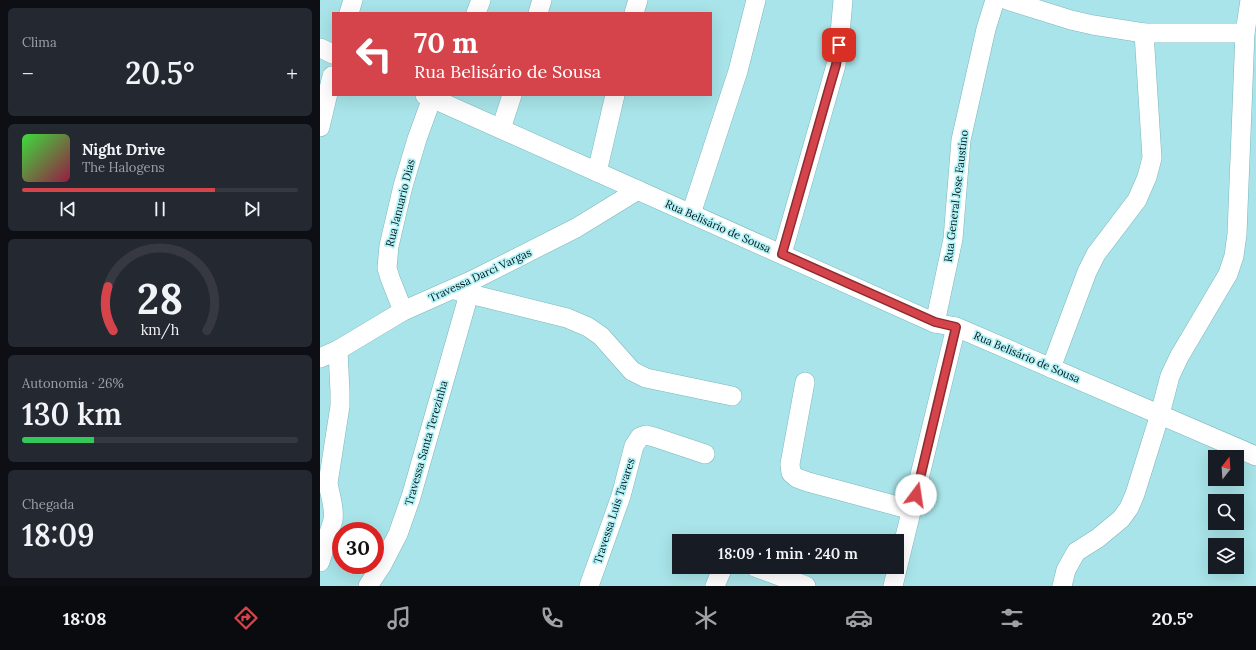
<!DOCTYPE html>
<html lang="pt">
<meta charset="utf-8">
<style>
:root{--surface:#171b24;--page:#242831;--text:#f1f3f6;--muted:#9ea1a6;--line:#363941;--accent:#d4444a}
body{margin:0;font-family:Lora,serif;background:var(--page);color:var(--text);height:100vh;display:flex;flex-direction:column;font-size:15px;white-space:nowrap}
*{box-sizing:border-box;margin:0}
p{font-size:13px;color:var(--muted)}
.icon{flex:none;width:22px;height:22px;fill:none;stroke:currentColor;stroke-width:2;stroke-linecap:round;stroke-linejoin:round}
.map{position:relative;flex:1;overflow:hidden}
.drawer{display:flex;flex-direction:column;gap:8px;padding:8px;background:#0d0f14;width:320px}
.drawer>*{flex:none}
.banner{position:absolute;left:12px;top:12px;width:380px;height:84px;border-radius:0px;box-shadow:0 4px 16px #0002;background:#d4444a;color:#fff;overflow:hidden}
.needle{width:26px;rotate:17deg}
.tools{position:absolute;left:888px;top:450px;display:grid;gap:8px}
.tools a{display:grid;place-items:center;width:36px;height:36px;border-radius:0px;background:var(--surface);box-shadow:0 4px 16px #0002;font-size:20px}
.speed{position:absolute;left:12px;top:522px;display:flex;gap:8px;font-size:20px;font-weight:700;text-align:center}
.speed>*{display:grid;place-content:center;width:52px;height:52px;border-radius:50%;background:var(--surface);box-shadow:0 4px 16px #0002;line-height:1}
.speed .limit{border:6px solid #d22;background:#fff;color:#111}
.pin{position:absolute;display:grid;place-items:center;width:34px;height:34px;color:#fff;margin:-17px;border-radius:8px;box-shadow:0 2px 6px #0006}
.me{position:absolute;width:44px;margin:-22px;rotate:14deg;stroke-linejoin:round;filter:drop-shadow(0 0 3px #0008)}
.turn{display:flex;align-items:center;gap:14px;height:84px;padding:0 16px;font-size:18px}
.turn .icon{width:52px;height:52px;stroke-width:2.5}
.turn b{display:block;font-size:28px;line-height:34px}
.big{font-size:30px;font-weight:600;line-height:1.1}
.drawer .tile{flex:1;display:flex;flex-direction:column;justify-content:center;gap:6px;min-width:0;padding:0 14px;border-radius:6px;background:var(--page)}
.drawer .dial{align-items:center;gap:0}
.dial svg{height:104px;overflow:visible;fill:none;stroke:var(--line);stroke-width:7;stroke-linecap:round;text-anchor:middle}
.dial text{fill:var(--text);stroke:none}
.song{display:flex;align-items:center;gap:12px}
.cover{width:48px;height:48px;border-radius:6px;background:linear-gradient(135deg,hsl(120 70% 55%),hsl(340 70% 35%))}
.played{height:4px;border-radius:2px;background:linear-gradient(90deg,var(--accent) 70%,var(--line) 70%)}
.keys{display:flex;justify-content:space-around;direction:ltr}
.heat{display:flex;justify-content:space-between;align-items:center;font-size:22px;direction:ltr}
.charge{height:6px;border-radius:3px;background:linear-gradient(90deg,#34c759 26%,var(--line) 0)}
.trip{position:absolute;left:352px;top:534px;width:232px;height:40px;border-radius:0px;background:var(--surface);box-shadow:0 4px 16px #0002;font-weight:600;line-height:40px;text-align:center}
.menu{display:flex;height:64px;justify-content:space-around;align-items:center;background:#090b0e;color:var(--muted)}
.menu .icon{width:28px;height:28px}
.menu .on{color:var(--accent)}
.menu b{font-size:18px;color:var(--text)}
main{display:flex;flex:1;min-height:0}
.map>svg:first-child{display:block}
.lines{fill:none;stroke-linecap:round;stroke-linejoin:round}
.minor-casing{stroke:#7bb7bc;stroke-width:20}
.minor{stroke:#fff;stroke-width:19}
.route-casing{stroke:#8a2c30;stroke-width:10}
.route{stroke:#d4444a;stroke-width:7}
.labels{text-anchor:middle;stroke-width:3.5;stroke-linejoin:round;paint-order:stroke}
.street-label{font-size:11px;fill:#01181a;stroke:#b5f2f7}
</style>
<main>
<section class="drawer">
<div class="tile"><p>Clima</p>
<div class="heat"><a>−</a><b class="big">20.5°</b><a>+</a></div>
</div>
<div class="tile">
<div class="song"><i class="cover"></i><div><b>Night Drive</b><p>The Halogens</p></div></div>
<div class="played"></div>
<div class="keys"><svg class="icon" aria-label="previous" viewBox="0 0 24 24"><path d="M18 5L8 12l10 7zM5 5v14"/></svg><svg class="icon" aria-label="pause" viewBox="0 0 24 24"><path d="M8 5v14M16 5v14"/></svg><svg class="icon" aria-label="next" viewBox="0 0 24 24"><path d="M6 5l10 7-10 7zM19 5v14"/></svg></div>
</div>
<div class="tile dial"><svg viewBox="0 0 100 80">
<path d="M14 69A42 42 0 1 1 86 69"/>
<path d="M14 69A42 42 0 0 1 10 35" stroke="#d4444a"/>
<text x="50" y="56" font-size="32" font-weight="700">28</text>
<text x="50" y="72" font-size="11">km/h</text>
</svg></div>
<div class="tile"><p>Autonomia · 26%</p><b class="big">130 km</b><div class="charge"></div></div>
<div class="tile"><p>Chegada</p><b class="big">18:09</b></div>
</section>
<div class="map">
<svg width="936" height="586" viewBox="0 0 936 586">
<rect width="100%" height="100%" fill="#a8e4e9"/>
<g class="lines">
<g class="minor-casing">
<g id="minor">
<polyline points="687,0 751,20 773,25 824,33 925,33"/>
<polyline points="29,13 33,0"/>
<polyline points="156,13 161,0"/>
<polyline points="218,13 222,0"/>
<polyline points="314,13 318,0"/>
<polyline points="0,48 13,54"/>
<polyline points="105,95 615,323 636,327 936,456"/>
<polyline points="0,127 12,76"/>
<polyline points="181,129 192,95"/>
<polyline points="277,172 295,95"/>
<polyline points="371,214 418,71 436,0"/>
<polyline points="462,254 516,65 519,45 523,0"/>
<polyline points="138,291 247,318 268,327 281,336 312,371 326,378 412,396"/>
<polyline points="83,311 70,278 67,268 69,246 83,186 97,139 113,95"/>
<polyline points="615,323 633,239 641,140 666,29 675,0"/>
<polyline points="0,358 18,350 83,311 153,280 256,228 318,190"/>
<polyline points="731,368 767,272 776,254 817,200 827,177 832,158 824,33"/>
<polyline points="485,382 470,464 471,473 477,478 488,482 592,510"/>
<path d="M0,562l13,-42c2,-13 -3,-24 -5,-37l12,-77v-14l-2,-42"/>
<polyline points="435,567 486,586"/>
<polyline points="48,586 62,565 78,534 91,497 149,294"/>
<polyline points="269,586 301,496 314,446 320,437 326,435 334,437 385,454"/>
<polyline points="395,586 403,567"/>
<polyline points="573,586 636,327"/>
<polyline points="742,586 746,570 756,552 778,538 801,519 809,508 815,494 840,414 850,376 859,357 908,274 914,256 917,234 925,33 930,0"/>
</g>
</g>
<use href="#minor" class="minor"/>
</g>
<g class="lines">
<g class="route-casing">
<polyline id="route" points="519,45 516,65 509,89 462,254 615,322 636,327 596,495"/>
</g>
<use href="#route" class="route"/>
</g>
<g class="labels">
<g class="street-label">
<text transform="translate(636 196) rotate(-83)" y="4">Rua General Jose Faustino</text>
<text transform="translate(80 203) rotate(-76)" y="4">Rua Januario Dias</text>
<text transform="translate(398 226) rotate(24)" y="4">Rua Belisário de Sousa</text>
<text transform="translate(160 275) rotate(-25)" y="4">Travessa Darci Vargas</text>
<text transform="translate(707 357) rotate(23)" y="4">Rua Belisário de Sousa</text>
<text transform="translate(106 443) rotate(-74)" y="4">Travessa Santa Terezinha</text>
<text transform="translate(294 511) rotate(-72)" y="4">Travessa Luis Tavares</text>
</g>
</g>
</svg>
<div class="tools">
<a><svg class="needle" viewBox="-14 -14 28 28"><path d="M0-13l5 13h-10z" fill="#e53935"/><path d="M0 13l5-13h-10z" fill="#9ea1a6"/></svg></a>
<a><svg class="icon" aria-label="search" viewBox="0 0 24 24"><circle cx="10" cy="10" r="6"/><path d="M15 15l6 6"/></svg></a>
<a><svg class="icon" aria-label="layers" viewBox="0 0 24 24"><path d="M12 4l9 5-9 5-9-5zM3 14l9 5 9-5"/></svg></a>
</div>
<div class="speed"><div class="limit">30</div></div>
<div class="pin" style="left:519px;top:45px;background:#d93025"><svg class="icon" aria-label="arrive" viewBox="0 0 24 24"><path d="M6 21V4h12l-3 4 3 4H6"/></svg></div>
<svg class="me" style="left:596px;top:495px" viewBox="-20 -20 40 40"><circle r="19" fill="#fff"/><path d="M0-13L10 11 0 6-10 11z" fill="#d4444a"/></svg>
<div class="trip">18:09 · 1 min · 240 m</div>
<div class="banner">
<div class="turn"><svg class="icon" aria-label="left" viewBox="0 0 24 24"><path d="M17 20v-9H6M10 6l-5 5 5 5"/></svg><div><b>70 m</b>Rua Belisário de Sousa</div></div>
</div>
</div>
</main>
<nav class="menu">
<b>18:08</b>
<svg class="icon on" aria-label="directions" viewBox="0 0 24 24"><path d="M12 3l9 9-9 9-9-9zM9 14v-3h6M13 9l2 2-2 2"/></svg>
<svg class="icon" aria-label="music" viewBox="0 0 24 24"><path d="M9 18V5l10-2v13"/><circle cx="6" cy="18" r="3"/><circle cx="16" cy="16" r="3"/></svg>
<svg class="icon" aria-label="phone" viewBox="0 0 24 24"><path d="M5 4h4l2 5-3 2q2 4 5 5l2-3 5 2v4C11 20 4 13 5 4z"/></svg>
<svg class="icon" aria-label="climate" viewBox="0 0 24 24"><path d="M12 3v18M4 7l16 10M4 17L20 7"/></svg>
<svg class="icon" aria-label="car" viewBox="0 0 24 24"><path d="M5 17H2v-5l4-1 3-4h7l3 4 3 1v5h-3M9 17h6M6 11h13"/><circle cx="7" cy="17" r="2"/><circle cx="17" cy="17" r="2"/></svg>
<svg class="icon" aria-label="filters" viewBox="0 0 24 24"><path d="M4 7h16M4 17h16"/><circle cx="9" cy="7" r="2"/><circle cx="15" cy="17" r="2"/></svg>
<b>20.5°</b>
</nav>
